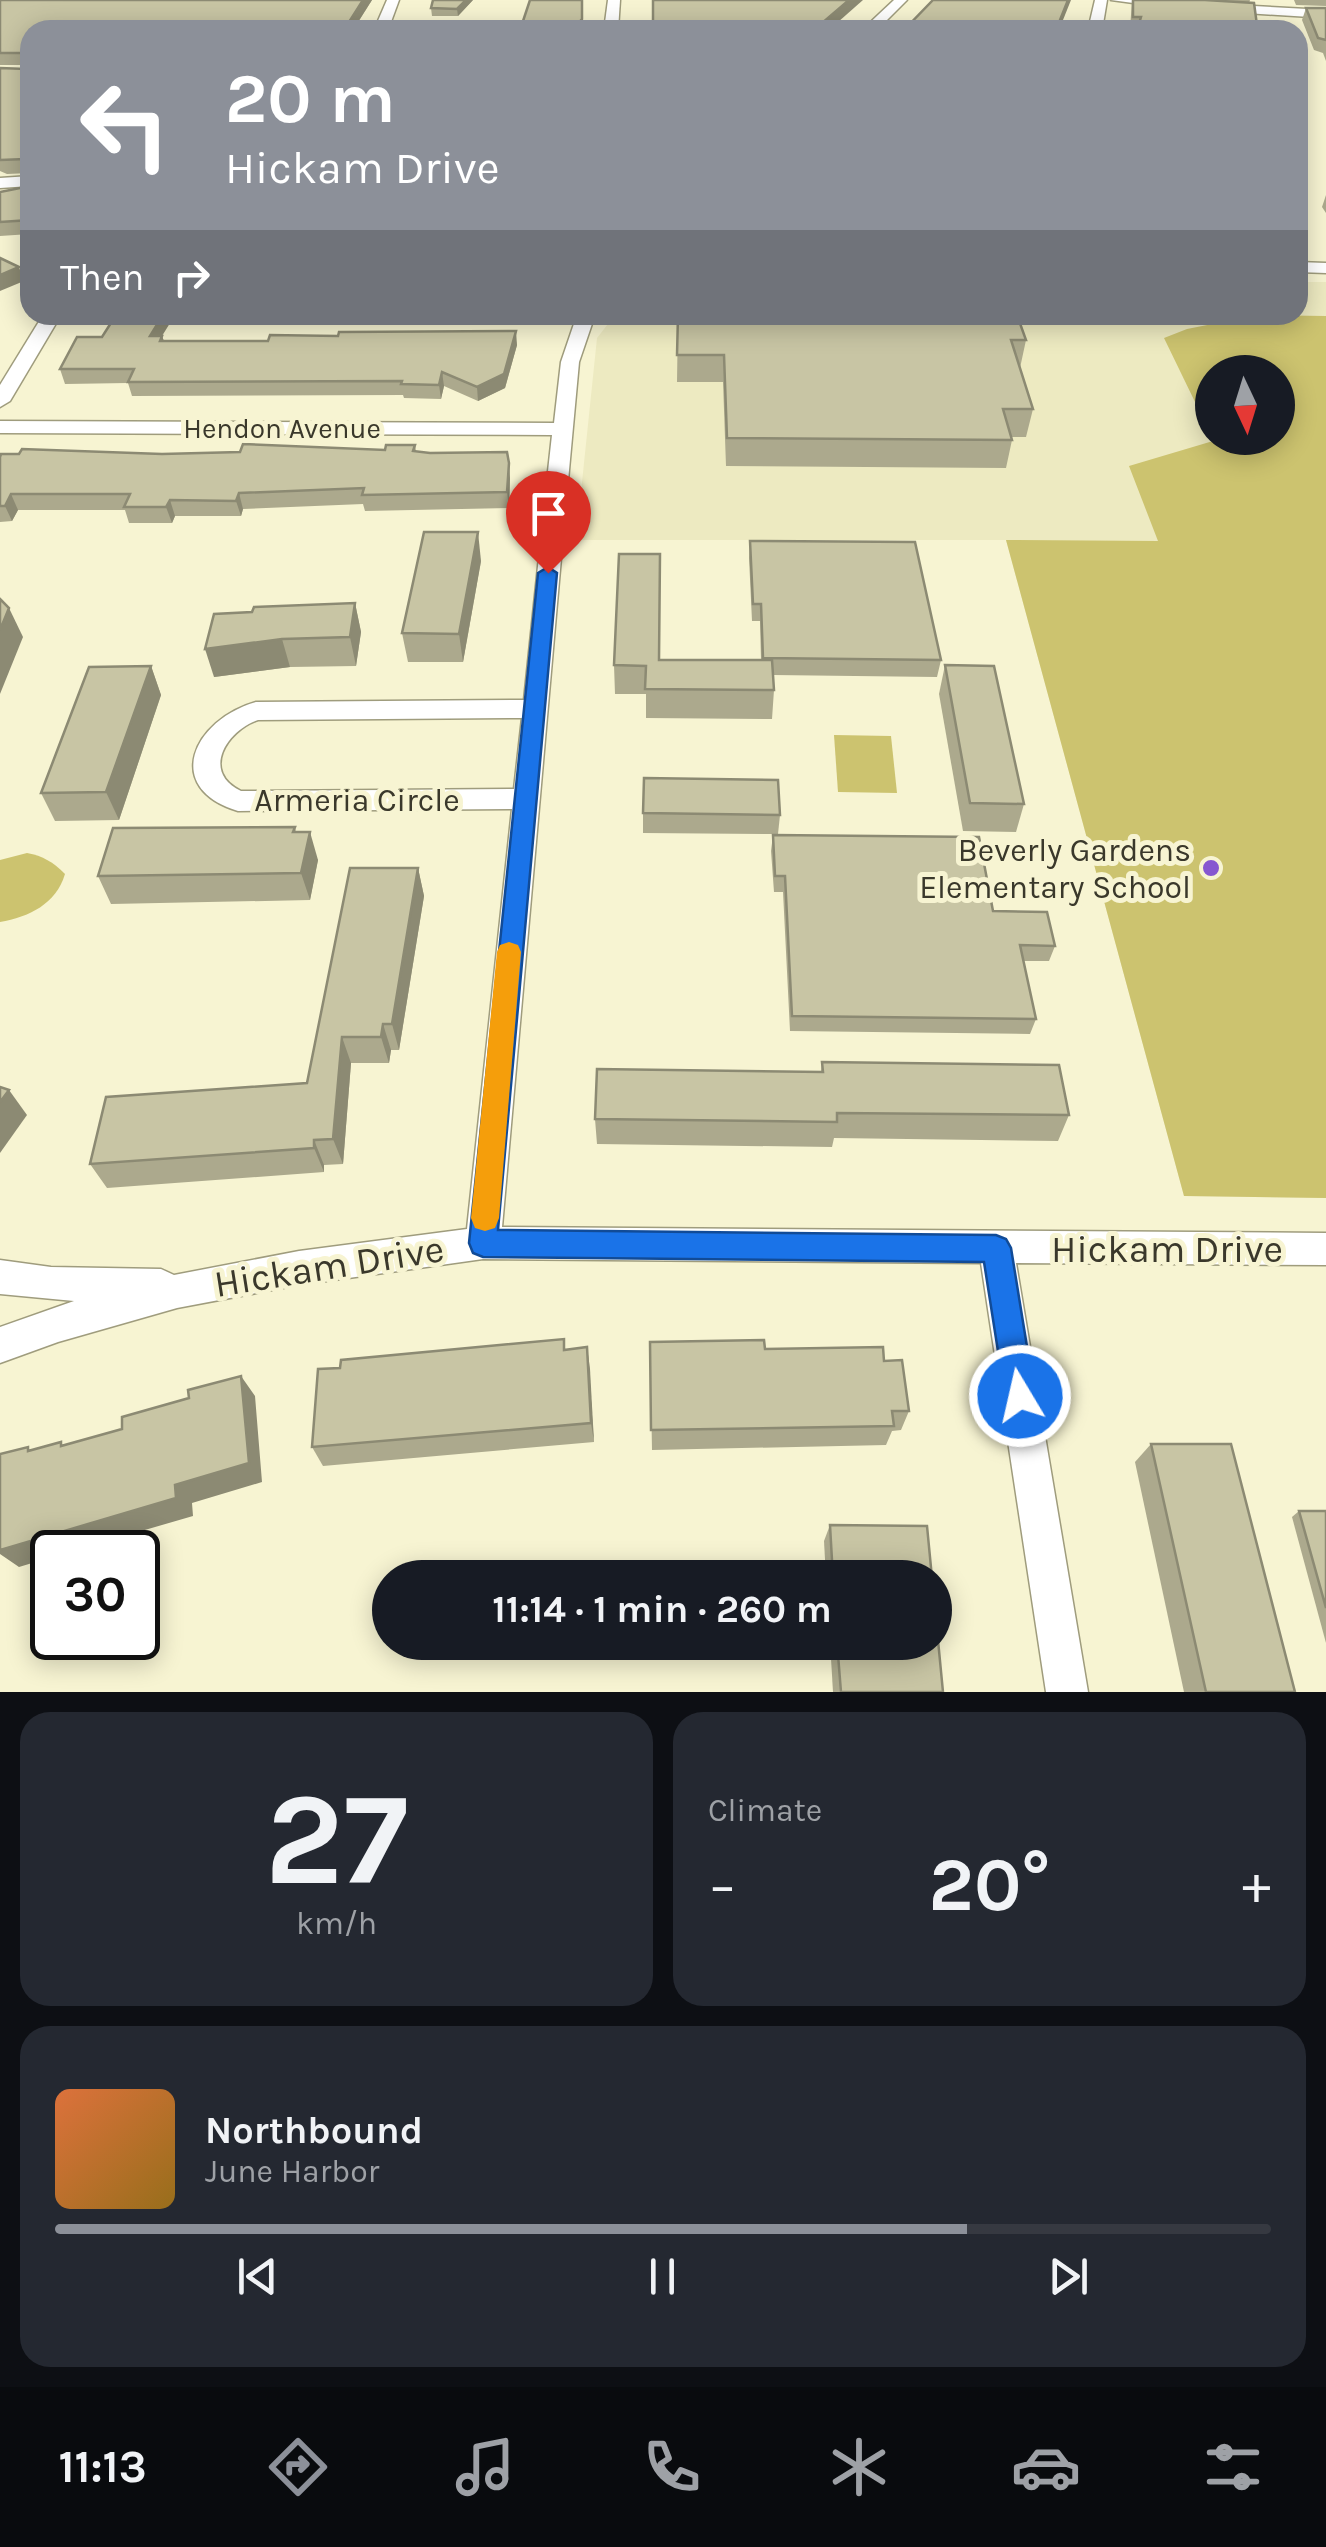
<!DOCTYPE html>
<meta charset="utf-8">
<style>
:root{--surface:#171b24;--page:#242831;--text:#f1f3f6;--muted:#9ea1a6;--line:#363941;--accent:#8c9099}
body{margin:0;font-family:Karla,sans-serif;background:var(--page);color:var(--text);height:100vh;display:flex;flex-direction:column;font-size:38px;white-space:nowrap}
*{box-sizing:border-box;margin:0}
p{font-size:32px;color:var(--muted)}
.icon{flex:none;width:55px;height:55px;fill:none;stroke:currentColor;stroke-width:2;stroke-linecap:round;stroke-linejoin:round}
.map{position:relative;height:1692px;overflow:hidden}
.sheet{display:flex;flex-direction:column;gap:20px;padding:20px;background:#0d0f14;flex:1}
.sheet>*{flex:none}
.hud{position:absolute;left:20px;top:20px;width:1288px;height:305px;border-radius:30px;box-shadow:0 5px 25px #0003;background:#8c9099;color:#fff;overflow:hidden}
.needle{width:65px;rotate:176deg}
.fabs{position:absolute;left:1195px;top:355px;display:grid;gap:20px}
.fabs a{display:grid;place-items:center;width:100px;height:100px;border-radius:50%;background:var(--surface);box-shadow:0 5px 25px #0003;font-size:50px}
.speed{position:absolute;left:30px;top:1530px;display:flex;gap:20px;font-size:50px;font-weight:700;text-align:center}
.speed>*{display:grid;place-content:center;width:130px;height:130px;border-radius:50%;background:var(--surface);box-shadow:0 5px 25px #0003;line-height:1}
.speed .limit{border:5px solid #111;border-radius:15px;background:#fff;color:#111}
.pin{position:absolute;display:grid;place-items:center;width:85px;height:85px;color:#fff;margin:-102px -42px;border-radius:50% 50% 50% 0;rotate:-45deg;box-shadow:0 0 10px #0007}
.pin .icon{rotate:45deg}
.me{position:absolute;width:110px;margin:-55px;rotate:351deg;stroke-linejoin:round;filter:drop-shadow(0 0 8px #0008)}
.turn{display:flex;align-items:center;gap:35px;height:210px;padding:0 40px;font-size:45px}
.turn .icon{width:130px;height:130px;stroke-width:2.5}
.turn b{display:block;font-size:70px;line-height:85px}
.then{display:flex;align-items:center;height:95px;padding:0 40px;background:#0003;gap:20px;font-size:38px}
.big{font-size:75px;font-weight:700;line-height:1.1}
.sheet .tile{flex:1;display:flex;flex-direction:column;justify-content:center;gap:15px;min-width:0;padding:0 35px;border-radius:30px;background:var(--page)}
.sheet .dial{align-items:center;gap:0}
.dial b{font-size:130px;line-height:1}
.song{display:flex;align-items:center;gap:30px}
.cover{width:120px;height:120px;border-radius:15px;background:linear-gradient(135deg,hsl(20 70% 55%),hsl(40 70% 35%))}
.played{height:10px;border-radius:5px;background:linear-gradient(90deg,var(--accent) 75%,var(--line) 75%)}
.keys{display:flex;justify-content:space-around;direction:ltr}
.heat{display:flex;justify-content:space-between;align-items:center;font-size:55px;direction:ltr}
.sheet .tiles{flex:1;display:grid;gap:20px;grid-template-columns:1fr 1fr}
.tile:last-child{grid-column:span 2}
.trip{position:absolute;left:372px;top:1560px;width:580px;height:100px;border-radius:50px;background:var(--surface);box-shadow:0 5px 25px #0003;font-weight:700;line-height:100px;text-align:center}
.dock{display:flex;height:160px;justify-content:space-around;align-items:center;background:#090b0e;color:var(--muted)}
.dock .icon{width:70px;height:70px}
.dock .active{color:var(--accent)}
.dock b{font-size:45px;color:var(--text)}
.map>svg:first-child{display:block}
.built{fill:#edeac1;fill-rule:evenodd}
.green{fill:#ccc36f}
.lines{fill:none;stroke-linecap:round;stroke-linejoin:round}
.street-casing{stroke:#9f9c7d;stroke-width:3}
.street{fill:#fff;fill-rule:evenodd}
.wall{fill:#aca98d}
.shaded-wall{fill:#8c8a73}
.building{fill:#c8c5a4;stroke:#8c8a73;stroke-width:2.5}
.route{fill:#1a73e8;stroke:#114b97;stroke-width:2.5}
.slow{fill:#f59e0b}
.poi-dot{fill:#8657d0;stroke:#f7f4d2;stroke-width:4}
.labels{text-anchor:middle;stroke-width:10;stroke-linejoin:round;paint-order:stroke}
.far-street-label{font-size:28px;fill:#3a382b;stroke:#f7f4d2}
.street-label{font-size:32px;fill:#3a382b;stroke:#f7f4d2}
.poi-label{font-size:32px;fill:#3a382b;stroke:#f7f4d2;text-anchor:end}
.near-street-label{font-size:38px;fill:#3a382b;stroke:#f7f4d2}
</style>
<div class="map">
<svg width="1326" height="1692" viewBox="0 0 1326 1692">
<rect width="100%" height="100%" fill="#f7f4d2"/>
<path class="built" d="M1298,282h28v916l-142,-2 -178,-656h-430l21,-202 18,-23h683zM1212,372h66v66h-66z"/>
<g class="green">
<polygon points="1258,315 1326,316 1326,1198 1184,1196 1006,540 1158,541 1129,466 1213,441 1213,438 1278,438 1278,372 1212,372 1212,437 1164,338 1187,329"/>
<polygon points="834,735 891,736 897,793 838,792"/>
<path d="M27,853c16,3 26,9 38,21 -9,30 -36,43 -65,48v-62z"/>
</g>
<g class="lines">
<g class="street-casing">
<g id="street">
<polygon points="387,0 399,0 388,30 374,30"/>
<polygon points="608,0 620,0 618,30 604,30"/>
<polygon points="894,0 907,0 877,30 862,30"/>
<polygon points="1095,0 1107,0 1102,30 1088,30"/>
<polygon points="1111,0 1167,0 1176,4 1170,8"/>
<polygon points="1218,4 1326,10 1326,18 1214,11 1214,5"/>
<polygon points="30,176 30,186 0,188 0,178"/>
<polygon points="1298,262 1326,263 1326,273 1298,272"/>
<polygon points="43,315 61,315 10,401 0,407 0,385"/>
<path d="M577,315h18l-16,47 -16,173 -9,6 8,6 -60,680 824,6v32l-310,-2 72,429h-42l-65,-429 -498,-4 -184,26 -122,23 -119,34 -58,21v-36l74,-26 -74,-7v-34l51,7 110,2 13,6 125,-24 168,-22 45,-420 -274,2c-76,-23 -45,-91 18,-109l268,-2 16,-153 9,-6 -8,-6 11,-100 -552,-2v-12l554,2 7,-61zM522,718l-8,71 -273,2c-40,-19 -15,-60 17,-71z"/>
</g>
</g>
<use href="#street" class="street"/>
</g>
<g class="wall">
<polygon points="0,0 372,0 353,30 30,30 30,173 7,174 0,171 0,68 26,69 27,65 0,65"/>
<polygon points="473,0 458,16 432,16 431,8"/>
<polygon points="1132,0 1250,0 1249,3 1257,25 1255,30 1130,30"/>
<polygon points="1294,0 1326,0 1326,6 1296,5"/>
<polygon points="1306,8 1326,8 1326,61 1323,53 1314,50 1302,20"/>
<polygon points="30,186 30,234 0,236 0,192"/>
<polygon points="1326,195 1326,213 1322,207"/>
<polygon points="678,315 1026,340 1020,368 1033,409 1026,437 1011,437 1012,440 1006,468 726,466 723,382 677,382"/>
<polygon points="162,336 164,341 517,345 505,388 478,401 444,386 441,399 404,398 403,395 132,396 128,383 65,384 60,369 102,337"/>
<polygon points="415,445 416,451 510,478 509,508 365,511 363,504 243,509 241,516 175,516 172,523 129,523 125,510 18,510 12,521 0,522 0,457 385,450"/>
<polygon points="750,541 941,660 937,677 773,675 774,690 772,719 646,718 646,694 615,694 614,665 659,660 761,660 760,621 752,621 749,558"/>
<polygon points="481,561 463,662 408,662 402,633"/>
<polygon points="355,603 361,632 356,666 290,667 214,677 252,612"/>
<polygon points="945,665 1024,804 1016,832 963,831 939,694"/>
<polygon points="151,666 161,695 119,820 55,821 41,793"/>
<polygon points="643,813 780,815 778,834 643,833"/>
<polygon points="295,827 296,832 318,860 310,900 111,904 98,876"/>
<polygon points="773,835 993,911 1055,946 1049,961 1023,961 1036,1019 1030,1034 790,1031 783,892 774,892 771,851"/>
<polygon points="418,868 424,896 399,1050 391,1050 389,1063 351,1063 343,1164 324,1165 324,1172 107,1188 90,1164 307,1083"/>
<polygon points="822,1062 1069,1115 1058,1141 834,1138 832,1147 597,1144 595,1119 821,1072"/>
<polygon points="650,1342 765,1349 884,1361 909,1411 901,1430 892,1431 886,1445 652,1450"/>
<polygon points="587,1347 594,1442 323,1466 312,1447 566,1350"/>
<polygon points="1151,1444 1295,1692 1184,1692 1135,1462"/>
<polygon points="1299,1511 1326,1511 1326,1643 1292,1517"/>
<polygon points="830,1525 932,1578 826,1578 824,1541"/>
<polygon points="830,1642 935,1642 943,1692 833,1692"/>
</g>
<g class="shaded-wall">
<polygon points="363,0 372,0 353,30 344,30"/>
<polygon points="466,0 473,0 458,16 457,9"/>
<polygon points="582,0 582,26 579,30 572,30"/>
<polygon points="849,0 863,0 829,30 814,30"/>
<polygon points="1068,0 1071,0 1059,30 1056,30"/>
<polygon points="19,267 24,281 0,291 0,275"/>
<polygon points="163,315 175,315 162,336 167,350 150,336"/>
<polygon points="516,331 517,345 505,388 478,401 477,387"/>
<polygon points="442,372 444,386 441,399 439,385"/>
<polygon points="509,463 510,478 509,508 507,492"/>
<polygon points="239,493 243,509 241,516 236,501"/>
<polygon points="11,494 18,510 12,521 5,506"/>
<polygon points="170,500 175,516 172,523 166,507"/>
<polygon points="478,532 481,561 463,662 459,634"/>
<polygon points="355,603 361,632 356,666 350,637"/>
<polygon points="9,608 23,637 0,694 0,630"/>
<polygon points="282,639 290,667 214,677 205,649"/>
<polygon points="151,666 161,695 119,820 106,792"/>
<polygon points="310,832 318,860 310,900 301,873"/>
<polygon points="418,868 424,896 399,1050 392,1024"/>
<polygon points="383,1024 391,1050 389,1063 381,1037"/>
<polygon points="342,1037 351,1063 343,1164 333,1139"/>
<polygon points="9,1090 27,1115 0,1153 0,1102"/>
<polygon points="314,1140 324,1165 324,1172 314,1148"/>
<polygon points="587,1347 590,1369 594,1442 591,1423"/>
<polygon points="241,1376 255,1396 262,1482 192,1503 193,1516 69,1552 52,1552 52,1557 19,1567 0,1554 0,1532 175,1485"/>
</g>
<g class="building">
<polygon points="0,0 363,0 344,30 30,30 30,170 25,159 0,160 0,68 26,69 30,57 26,53 0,53"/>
<polygon points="433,0 466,0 457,9 431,8"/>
<polygon points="530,0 582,0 582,19 572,30 520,30"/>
<polygon points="653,0 849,0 814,30 649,30 653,20"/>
<polygon points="933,0 1068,0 1056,30 904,30"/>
<polygon points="1133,0 1205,0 1254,3 1257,25 1247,24 1249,30 1137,30 1141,17 1133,17"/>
<polygon points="1306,8 1326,8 1326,40 1318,38"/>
<polygon points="30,186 30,220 0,222 0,192"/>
<polygon points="0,258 19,267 0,275"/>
<polygon points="116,315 163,315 150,336 162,336 160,341 268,341 270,335 338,336 339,332 516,331 504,374 477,387 442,372 439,385 401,384 402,381 128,382 134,369 60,369 77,337 102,337"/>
<polygon points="678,315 1017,315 1026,340 1011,340 1033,409 1003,409 1012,440 727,438 724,355 677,355"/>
<polygon points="243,444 385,450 386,445 415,445 413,451 430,453 507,452 509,463 507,492 362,495 364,488 239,493 236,501 170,500 166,507 124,507 130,494 11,494 5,506 0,506 0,457 1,454 19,454 22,449 162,454 240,452"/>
<polygon points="424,532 478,532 459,634 402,633"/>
<polygon points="750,541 915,542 941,660 763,658 761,604 753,604"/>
<polygon points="619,554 660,554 659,660 772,660 774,690 645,689 646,666 614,665"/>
<polygon points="0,599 9,608 0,630"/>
<polygon points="355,603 350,637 282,639 205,649 214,614 252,612 254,607"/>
<polygon points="945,665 994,666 1024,804 970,803"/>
<polygon points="151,666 106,792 41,793 89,667"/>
<polygon points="644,778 778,780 780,815 643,813"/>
<polygon points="295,827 293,832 310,832 301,873 98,876 113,828"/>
<polygon points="773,835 979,837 993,911 1047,912 1055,946 1020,945 1036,1019 792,1016 785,876 775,876"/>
<polygon points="350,868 418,868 392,1024 383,1024 381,1037 342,1037 333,1139 314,1140 314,1148 90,1164 106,1097 307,1083"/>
<polygon points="822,1062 1059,1065 1069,1115 837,1113 837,1122 595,1119 597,1069 823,1072"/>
<polygon points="0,1087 9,1090 0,1102"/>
<polygon points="564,1339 564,1350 587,1347 591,1423 312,1447 318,1369 340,1368 341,1360"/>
<polygon points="764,1340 765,1349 883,1347 884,1361 902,1360 909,1411 892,1411 894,1426 651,1430 650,1342"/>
<polygon points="241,1376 249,1463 175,1485 176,1498 0,1550 0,1454 28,1447 28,1451 61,1442 61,1446 122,1429 122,1417 189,1398 188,1390"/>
<polygon points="1151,1444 1231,1444 1295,1692 1206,1692"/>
<polygon points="1299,1511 1326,1511 1326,1608"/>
<polygon points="830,1525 927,1526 932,1578 833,1578"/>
<polygon points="935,1609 943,1692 841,1692 837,1642 935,1642"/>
</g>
<polygon class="route" points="548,567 557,573 498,1230 996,1235 1006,1239 1011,1248 1035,1396 1031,1407 1020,1412 1009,1407 1005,1396 984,1262 483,1257 473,1253 469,1243 538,573"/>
<polygon class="slow" points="509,942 518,945 521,952 499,1218 495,1228 485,1231 475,1228 471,1218 497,952 500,945"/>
<circle class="poi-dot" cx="1211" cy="868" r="10"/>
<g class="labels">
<g class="far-street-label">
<text x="282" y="438">Hendon Avenue</text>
</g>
<g class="street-label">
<text x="357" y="811">Armeria Circle</text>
</g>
<g class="poi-label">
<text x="1191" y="861">Beverly Gardens<tspan x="1191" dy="37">Elementary School</tspan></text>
</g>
<g class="near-street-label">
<text x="1167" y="1262">Hickam Drive</text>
<text transform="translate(329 1266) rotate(-9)" y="13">Hickam Drive</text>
</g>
</g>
</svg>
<div class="fabs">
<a><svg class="needle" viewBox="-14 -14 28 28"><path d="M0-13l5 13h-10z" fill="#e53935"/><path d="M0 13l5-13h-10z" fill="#9ea1a6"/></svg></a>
</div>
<div class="speed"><div class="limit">30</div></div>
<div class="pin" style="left:548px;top:573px;background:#d93025"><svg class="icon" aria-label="arrive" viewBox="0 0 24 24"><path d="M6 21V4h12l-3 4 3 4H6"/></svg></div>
<svg class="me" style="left:1020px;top:1396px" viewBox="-20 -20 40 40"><circle r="17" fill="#1a73e8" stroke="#fff" stroke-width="3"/><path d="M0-11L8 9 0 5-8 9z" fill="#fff"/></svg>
<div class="trip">11:14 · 1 min · 260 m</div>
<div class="hud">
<div class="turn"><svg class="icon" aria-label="left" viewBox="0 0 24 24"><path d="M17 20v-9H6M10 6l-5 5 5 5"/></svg><div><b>20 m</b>Hickam Drive</div></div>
<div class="then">Then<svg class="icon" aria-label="right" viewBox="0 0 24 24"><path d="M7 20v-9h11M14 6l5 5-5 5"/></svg></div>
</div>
</div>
<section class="sheet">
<div class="tiles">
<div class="tile dial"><b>27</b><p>km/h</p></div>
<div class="tile"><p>Climate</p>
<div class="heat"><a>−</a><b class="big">20°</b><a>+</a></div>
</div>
<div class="tile">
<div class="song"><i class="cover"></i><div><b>Northbound</b><p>June Harbor</p></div></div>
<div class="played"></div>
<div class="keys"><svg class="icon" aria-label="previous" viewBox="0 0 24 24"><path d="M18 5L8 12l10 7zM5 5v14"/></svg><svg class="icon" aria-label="pause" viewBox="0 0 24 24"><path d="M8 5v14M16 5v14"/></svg><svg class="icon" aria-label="next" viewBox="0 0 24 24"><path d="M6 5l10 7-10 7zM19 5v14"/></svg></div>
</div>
</div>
</section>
<nav class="dock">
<b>11:13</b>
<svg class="icon active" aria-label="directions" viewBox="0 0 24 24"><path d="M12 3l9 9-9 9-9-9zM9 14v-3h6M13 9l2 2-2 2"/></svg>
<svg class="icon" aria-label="music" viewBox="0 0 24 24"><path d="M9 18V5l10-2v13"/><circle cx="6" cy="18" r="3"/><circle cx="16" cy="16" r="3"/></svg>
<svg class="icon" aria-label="phone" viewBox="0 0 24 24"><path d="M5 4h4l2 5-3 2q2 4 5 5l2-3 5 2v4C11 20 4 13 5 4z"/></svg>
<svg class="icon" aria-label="climate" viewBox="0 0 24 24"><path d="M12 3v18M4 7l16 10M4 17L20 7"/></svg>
<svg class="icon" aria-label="car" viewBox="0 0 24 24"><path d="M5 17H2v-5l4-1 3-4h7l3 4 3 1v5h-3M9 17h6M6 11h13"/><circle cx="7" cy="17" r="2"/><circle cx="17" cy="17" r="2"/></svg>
<svg class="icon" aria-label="filters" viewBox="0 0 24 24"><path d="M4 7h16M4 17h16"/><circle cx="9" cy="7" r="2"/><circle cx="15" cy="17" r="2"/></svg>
</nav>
